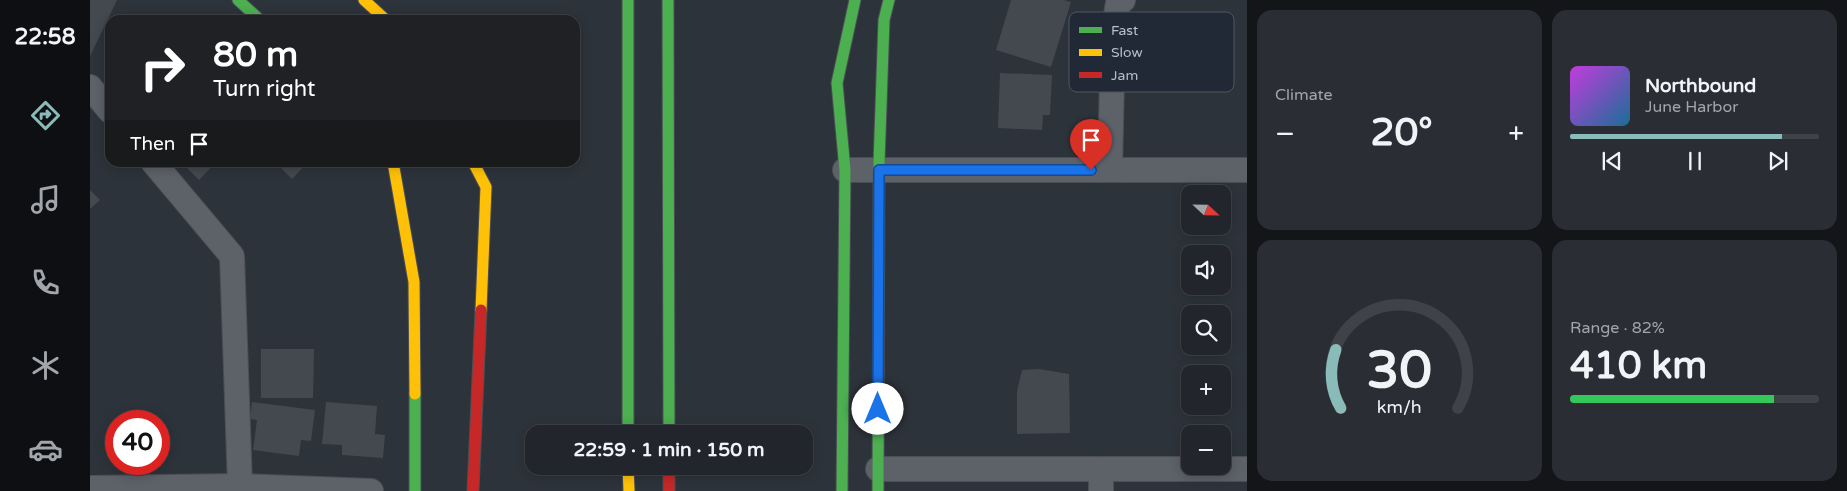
<!DOCTYPE html>
<meta charset="utf-8">
<style>
:root{--surface:#22262c;--page:#2a2e34;--text:#f1f3f6;--muted:#a2a5a9;--line:#3f4348;--accent:#8bbbb9}
body{margin:0;font-family:"Varela Round",sans-serif;background:var(--page);color:var(--text);height:100vh;display:flex;flex-direction:column;font-size:19px;white-space:nowrap}
*{box-sizing:border-box;margin:0}
p{font-size:16px;color:var(--muted)}
.icon{flex:none;width:28px;height:28px;fill:none;stroke:currentColor;stroke-width:2;stroke-linecap:round;stroke-linejoin:round}
.map{position:relative;flex:1;overflow:hidden}
.side{display:flex;flex-direction:column;gap:10px;padding:10px;background:#131518;width:600px}
.side>*{flex:none}
.banner{position:absolute;left:15px;top:15px;width:475px;height:152px;border-radius:15px;box-shadow:0 2px 12px #0003,0 0 0 1px var(--line);background:#202124;color:#fff;overflow:hidden}
.needle{width:32px;rotate:112deg}
.fabs{position:absolute;left:1091px;top:185px;display:grid;gap:10px}
.fabs a{display:grid;place-items:center;width:50px;height:50px;border-radius:10px;background:var(--surface);box-shadow:0 2px 12px #0003,0 0 0 1px var(--line);font-size:25px}
.speed{position:absolute;left:15px;top:410px;display:flex;gap:10px;font-size:25px;font-weight:700;text-align:center}
.speed>*{display:grid;place-content:center;width:65px;height:65px;border-radius:50%;background:var(--surface);box-shadow:0 2px 12px #0003,0 0 0 1px var(--line);line-height:1}
.speed .limit{border:8px solid #d22;background:#fff;color:#111}
.pin{position:absolute;display:grid;place-items:center;width:42px;height:42px;color:#fff;margin:-51px -21px;border-radius:50% 50% 50% 0;rotate:-45deg;box-shadow:0 0 5px #0007}
.pin .icon{rotate:45deg}
.me{position:absolute;width:55px;margin:-28px;rotate:0deg;stroke-linejoin:round;filter:drop-shadow(0 0 4px #0008)}
.turn{display:flex;align-items:center;gap:18px;height:105px;padding:0 25px;font-size:22px}
.turn .icon{width:65px;height:65px;stroke-width:2.5}
.turn b{display:block;font-size:35px;line-height:42px}
.then{display:flex;align-items:center;height:48px;padding:0 25px;background:#0003;gap:10px;font-size:19px}
.big{font-size:38px;font-weight:700;line-height:1.1}
.side .widget{flex:1;display:flex;flex-direction:column;justify-content:center;gap:8px;min-width:0;padding:0 18px;border-radius:15px;background:var(--page)}
.side .dial{align-items:center;gap:0}
.dial svg{height:130px;overflow:visible;fill:none;stroke:var(--line);stroke-width:7;stroke-linecap:round;text-anchor:middle}
.dial text{fill:var(--text);stroke:none}
.song{display:flex;align-items:center;gap:15px}
.cover{width:60px;height:60px;border-radius:8px;background:linear-gradient(135deg,hsl(290 70% 55%),hsl(200 70% 35%))}
.played{height:5px;border-radius:2px;background:linear-gradient(90deg,var(--accent) 85%,var(--line) 85%)}
.keys{display:flex;justify-content:space-around;direction:ltr}
.heat{display:flex;justify-content:space-between;align-items:center;font-size:28px;direction:ltr}
.charge{height:8px;border-radius:4px;background:linear-gradient(90deg,#34c759 82%,var(--line) 0)}
.side .tiles{flex:1;display:grid;gap:10px;grid-template-columns:repeat(2,1fr)}
.trip{position:absolute;left:435px;top:425px;width:288px;height:50px;border-radius:15px;background:var(--surface);box-shadow:0 2px 12px #0003,0 0 0 1px var(--line);font-weight:700;line-height:50px;text-align:center}
main{display:flex;flex:1;min-height:0}
.menu{display:flex;flex-direction:column;width:90px;justify-content:space-around;align-items:center;background:#0e0f12;color:var(--muted)}
.menu .icon{width:35px;height:35px}
.menu .current{color:var(--accent)}
.menu b{font-size:22px;color:var(--text)}
.map>svg:first-child{display:block}
.building{fill:#44484f}
.lines{fill:none;stroke-linecap:round;stroke-linejoin:round}
.street-casing{stroke:#4b4f54;stroke-width:26}
.fast-casing{stroke:#4b4f54;stroke-width:13}
.slow-casing{stroke:#4b4f54;stroke-width:13}
.jam-casing{stroke:#4b4f54;stroke-width:13}
.street{stroke:#5d6168;stroke-width:24}
.fast{stroke:#4caf50;stroke-width:11}
.slow{stroke:#ffc107;stroke-width:11}
.jam{stroke:#c62828;stroke-width:11}
.route-casing{stroke:#114b97;stroke-width:12}
.route{stroke:#1a73e8;stroke-width:9}
.key{fill:#202935;stroke:#4e5662;stroke-width:1}
.key-label{font-size:14px;fill:#b8bfca}
</style>
<main>
<nav class="menu">
<b>22:58</b>
<svg class="icon current" aria-label="directions" viewBox="0 0 24 24"><path d="M12 3l9 9-9 9-9-9zM9 14v-3h6M13 9l2 2-2 2"/></svg>
<svg class="icon" aria-label="music" viewBox="0 0 24 24"><path d="M9 18V5l10-2v13"/><circle cx="6" cy="18" r="3"/><circle cx="16" cy="16" r="3"/></svg>
<svg class="icon" aria-label="phone" viewBox="0 0 24 24"><path d="M5 4h4l2 5-3 2q2 4 5 5l2-3 5 2v4C11 20 4 13 5 4z"/></svg>
<svg class="icon" aria-label="climate" viewBox="0 0 24 24"><path d="M12 3v18M4 7l16 10M4 17L20 7"/></svg>
<svg class="icon" aria-label="car" viewBox="0 0 24 24"><path d="M5 17H2v-5l4-1 3-4h7l3 4 3 1v5h-3M9 17h6M6 11h13"/><circle cx="7" cy="17" r="2"/><circle cx="17" cy="17" r="2"/></svg>
</nav>
<div class="map">
<svg width="1157" height="491" viewBox="0 0 1157 491">
<rect width="100%" height="100%" fill="#2d333a"/>
<g class="building">
<polygon points="0,0 27,0 0,56"/>
<polygon points="921,0 973,0 981,2 961,67 906,50"/>
<polygon points="910,73 962,75 960,115 953,115 952,130 908,128"/>
<polygon points="91,162 126,162 109,180"/>
<polygon points="185,162 218,162 202,179"/>
<polygon points="0,190 10,200 0,209"/>
<polygon points="171,349 224,349 223,398 171,398"/>
<polygon points="949,369 979,374 980,433 927,434 927,391 932,370"/>
<polygon points="162,402 225,410 221,441 211,440 209,456 163,450 167,420 160,419"/>
<polygon points="236,402 287,406 285,434 295,435 293,458 252,455 252,445 232,444"/>
</g>
<g class="lines">
<g class="street-casing">
<g id="street">
<polyline points="0,87 20,111"/>
<polyline points="63,162 142,256 150,486"/>
<polyline points="755,170 1157,170"/>
<polyline points="1020,170 1023,33 1028,3 1033,0"/>
<polyline points="788,469 1157,469"/>
<polyline points="0,488 150,486 281,491"/>
<polyline points="1011,491 1011,469"/>
</g>
</g>
<g class="fast-casing">
<g id="fast">
<polyline points="148,0 170,20"/>
<polyline points="538,0 538,434"/>
<polyline points="578,0 579,434"/>
<polyline points="325,394 325,491"/>
<polyline points="752,491 755,170 747,83 765,0"/>
<polyline points="788,491 789,163 794,20 799,0"/>
</g>
</g>
<g class="slow-casing">
<g id="slow">
<polyline points="274,0 296,20"/>
<polyline points="303,162 324,282 325,394"/>
<polyline points="383,162 396,187 391,310"/>
<polyline points="538,466 539,491"/>
</g>
</g>
<g class="jam-casing">
<g id="jam">
<polyline points="579,466 579,491"/>
<polyline points="383,491 391,310"/>
</g>
</g>
<use href="#street" class="street"/>
<use href="#fast" class="fast"/>
<use href="#slow" class="slow"/>
<use href="#jam" class="jam"/>
</g>
<g class="lines">
<g class="route-casing">
<polyline id="route" points="788,409 789,170 1001,170"/>
</g>
<use href="#route" class="route"/>
</g>
<rect x="979" y="12" width="165" height="80" rx="8" class="key"/>
<rect x="989" y="27" width="23" height="6" fill="#4caf50"/>
<rect x="989" y="49" width="23" height="7" fill="#ffc107"/>
<rect x="989" y="72" width="23" height="6" fill="#c62828"/>
<g class="key-label">
<text x="1021" y="35">Fast</text>
<text x="1021" y="57">Slow</text>
<text x="1021" y="80">Jam</text>
</g>
</svg>
<div class="fabs">
<a><svg class="needle" viewBox="-14 -14 28 28"><path d="M0-13l5 13h-10z" fill="#e53935"/><path d="M0 13l5-13h-10z" fill="#a2a5a9"/></svg></a>
<a><svg class="icon" aria-label="sound" viewBox="0 0 24 24"><path d="M4 9h4l5-4v14l-5-4H4zM17 9q2 3 0 6"/></svg></a>
<a><svg class="icon" aria-label="search" viewBox="0 0 24 24"><circle cx="10" cy="10" r="6"/><path d="M15 15l6 6"/></svg></a>
<a>+</a>
<a>−</a>
</div>
<div class="speed"><div class="limit">40</div></div>
<div class="pin" style="left:1001px;top:170px;background:#d93025"><svg class="icon" aria-label="arrive" viewBox="0 0 24 24"><path d="M6 21V4h12l-3 4 3 4H6"/></svg></div>
<svg class="me" style="left:788px;top:409px" viewBox="-20 -20 40 40"><circle r="19" fill="#fff"/><path d="M0-13L10 11 0 6-10 11z" fill="#1a73e8"/></svg>
<div class="trip">22:59 · 1 min · 150 m</div>
<div class="banner">
<div class="turn"><svg class="icon" aria-label="right" viewBox="0 0 24 24"><path d="M7 20v-9h11M14 6l5 5-5 5"/></svg><div><b>80 m</b>Turn right</div></div>
<div class="then">Then<svg class="icon" aria-label="arrive" viewBox="0 0 24 24"><path d="M6 21V4h12l-3 4 3 4H6"/></svg></div>
</div>
</div>
<section class="side">
<div class="tiles">
<div class="widget"><p>Climate</p>
<div class="heat"><a>−</a><b class="big">20°</b><a>+</a></div>
</div>
<div class="widget">
<div class="song"><i class="cover"></i><div><b>Northbound</b><p>June Harbor</p></div></div>
<div class="played"></div>
<div class="keys"><svg class="icon" aria-label="previous" viewBox="0 0 24 24"><path d="M18 5L8 12l10 7zM5 5v14"/></svg><svg class="icon" aria-label="pause" viewBox="0 0 24 24"><path d="M8 5v14M16 5v14"/></svg><svg class="icon" aria-label="next" viewBox="0 0 24 24"><path d="M6 5l10 7-10 7zM19 5v14"/></svg></div>
</div>
<div class="widget dial"><svg viewBox="0 0 100 80">
<path d="M14 69A42 42 0 1 1 86 69"/>
<path d="M14 69A42 42 0 0 1 11 33" stroke="#8bbbb9"/>
<text x="50" y="56" font-size="32" font-weight="700">30</text>
<text x="50" y="72" font-size="11">km/h</text>
</svg></div>
<div class="widget"><p>Range · 82%</p><b class="big">410 km</b><div class="charge"></div></div>
</div>
</section>
</main>
